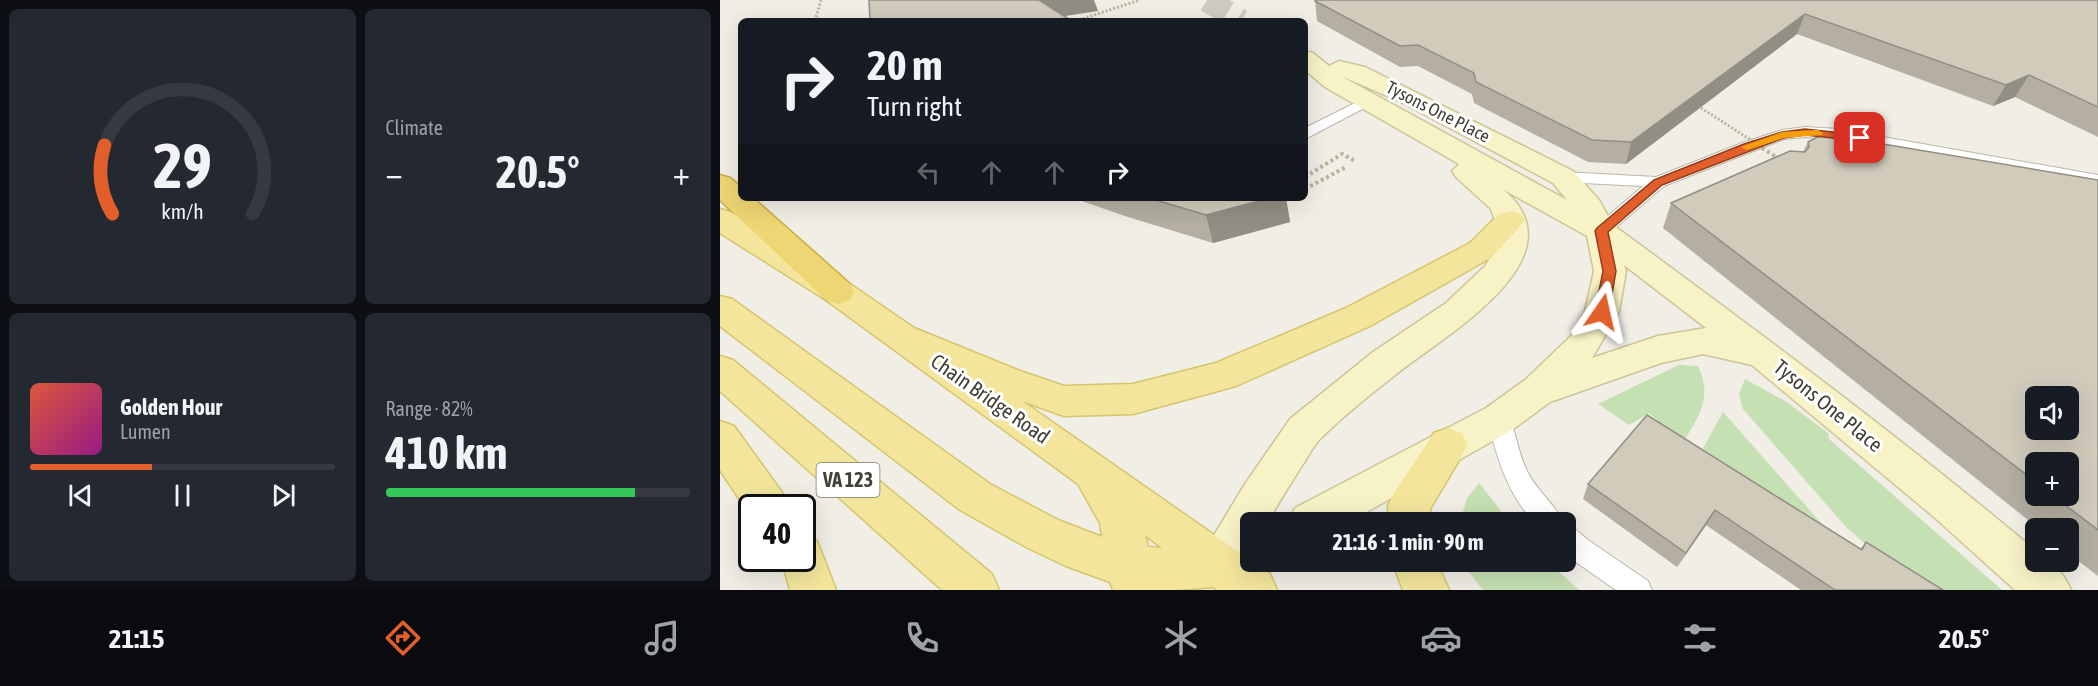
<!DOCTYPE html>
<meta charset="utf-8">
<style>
:root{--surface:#171b24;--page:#242831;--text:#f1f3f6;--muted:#9ea1a6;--line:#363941;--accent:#e25f2b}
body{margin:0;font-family:"Asap Condensed",sans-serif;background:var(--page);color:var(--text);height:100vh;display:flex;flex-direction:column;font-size:22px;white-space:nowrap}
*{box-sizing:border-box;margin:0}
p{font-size:20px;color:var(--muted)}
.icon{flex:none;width:33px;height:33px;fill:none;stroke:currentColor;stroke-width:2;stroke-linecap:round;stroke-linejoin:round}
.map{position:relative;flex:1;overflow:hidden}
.panel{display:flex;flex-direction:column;gap:9px;padding:9px;background:#0d0f14;width:720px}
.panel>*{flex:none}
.hud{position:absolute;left:18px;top:18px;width:570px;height:183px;border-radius:9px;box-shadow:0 6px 24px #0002;background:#171b24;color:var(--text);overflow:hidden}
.tools{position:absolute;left:1305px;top:386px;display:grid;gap:12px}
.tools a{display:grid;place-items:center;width:54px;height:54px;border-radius:9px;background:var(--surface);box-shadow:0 6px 24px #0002;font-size:30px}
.speed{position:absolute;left:18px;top:494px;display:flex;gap:12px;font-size:30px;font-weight:700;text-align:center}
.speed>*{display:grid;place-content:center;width:78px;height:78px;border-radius:50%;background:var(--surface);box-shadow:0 6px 24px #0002;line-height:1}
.speed .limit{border:3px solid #111;border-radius:9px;background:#fff;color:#111}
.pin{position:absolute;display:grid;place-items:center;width:51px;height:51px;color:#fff;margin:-26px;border-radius:12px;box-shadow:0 3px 9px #0006}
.me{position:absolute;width:66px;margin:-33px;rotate:11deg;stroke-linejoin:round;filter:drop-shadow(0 0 4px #0008)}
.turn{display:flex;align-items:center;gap:21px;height:126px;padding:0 30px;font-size:27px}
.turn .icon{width:78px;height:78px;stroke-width:2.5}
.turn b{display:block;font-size:42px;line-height:51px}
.lanes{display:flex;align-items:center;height:57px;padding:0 30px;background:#0003;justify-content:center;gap:30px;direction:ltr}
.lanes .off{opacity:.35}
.big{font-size:45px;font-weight:700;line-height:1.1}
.panel .card{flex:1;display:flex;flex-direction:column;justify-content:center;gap:9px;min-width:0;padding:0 21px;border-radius:9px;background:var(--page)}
.panel .dial{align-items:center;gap:0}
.dial svg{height:156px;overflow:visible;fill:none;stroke:var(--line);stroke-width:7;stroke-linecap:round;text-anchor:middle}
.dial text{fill:var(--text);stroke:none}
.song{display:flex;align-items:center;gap:18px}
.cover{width:72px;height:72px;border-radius:9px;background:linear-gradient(135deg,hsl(10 70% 55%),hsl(310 70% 35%))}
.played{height:6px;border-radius:3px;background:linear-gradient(90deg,var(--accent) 40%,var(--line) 40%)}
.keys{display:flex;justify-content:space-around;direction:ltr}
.heat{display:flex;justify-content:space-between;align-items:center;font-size:33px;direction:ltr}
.charge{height:9px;border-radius:4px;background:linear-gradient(90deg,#34c759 82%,var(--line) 0)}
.panel .tiles{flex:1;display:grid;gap:9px;grid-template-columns:repeat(2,1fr)}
.trip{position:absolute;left:520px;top:512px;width:336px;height:60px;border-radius:9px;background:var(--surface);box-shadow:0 6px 24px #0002;font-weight:700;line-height:60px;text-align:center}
.menu{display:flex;height:96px;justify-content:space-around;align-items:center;background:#090b0e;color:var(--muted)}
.menu .icon{width:42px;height:42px}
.menu .on{color:var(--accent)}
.menu b{font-size:27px;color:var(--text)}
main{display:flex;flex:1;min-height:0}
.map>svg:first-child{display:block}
.green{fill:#c5e0b2}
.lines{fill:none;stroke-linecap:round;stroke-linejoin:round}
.secondary-tunnel{stroke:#cdcbc2;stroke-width:24;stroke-dasharray:24 12;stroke-linecap:butt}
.lane-casing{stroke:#bbb7a9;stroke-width:2}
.secondary-casing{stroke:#cbc599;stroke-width:3}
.primary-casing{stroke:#d5c56e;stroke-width:3}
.highway-casing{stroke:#cbac44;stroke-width:3}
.path-far1{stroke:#bbb49c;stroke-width:3;stroke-dasharray:2 2;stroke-linecap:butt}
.path{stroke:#bbb49c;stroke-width:4;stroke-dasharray:3 3;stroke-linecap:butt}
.lane{fill:#fff;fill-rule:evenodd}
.secondary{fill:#f8f3c7;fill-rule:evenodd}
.primary{fill:#f3e69c;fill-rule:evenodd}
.highway{fill:#edd673;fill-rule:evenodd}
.path-bridge-far1{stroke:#bbb49c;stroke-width:3;stroke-dasharray:2 2;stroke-linecap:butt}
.path-bridge{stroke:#bbb49c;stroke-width:4;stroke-dasharray:3 3;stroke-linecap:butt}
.wall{fill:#b4afa2;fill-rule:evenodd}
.shaded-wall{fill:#928e84}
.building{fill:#d1cbbc;stroke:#928e84;stroke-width:1.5;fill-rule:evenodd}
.route{fill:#e25f2b;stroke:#933e1c;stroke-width:1.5}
.slow{fill:#f59e0b}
.labels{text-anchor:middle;stroke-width:6;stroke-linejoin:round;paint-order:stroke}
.far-street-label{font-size:18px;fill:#423f35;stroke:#fff}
.shield{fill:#fff;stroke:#7b7972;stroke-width:1.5}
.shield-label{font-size:20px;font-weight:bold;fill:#423f35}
.street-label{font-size:21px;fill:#423f35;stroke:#fff}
</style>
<main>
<section class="panel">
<div class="tiles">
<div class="card dial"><svg viewBox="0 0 100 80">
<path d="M14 69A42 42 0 1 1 86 69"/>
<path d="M14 69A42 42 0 0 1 10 34" stroke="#e25f2b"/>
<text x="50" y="56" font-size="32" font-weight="700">29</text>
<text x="50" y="72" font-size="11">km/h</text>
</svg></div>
<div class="card"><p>Climate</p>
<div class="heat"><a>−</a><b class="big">20.5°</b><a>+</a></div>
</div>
<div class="card">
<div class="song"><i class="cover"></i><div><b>Golden Hour</b><p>Lumen</p></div></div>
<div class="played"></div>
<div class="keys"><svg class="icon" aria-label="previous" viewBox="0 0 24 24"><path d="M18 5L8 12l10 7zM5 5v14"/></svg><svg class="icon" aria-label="pause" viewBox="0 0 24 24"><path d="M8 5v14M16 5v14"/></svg><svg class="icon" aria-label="next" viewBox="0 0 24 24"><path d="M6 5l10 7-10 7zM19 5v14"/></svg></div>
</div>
<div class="card"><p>Range · 82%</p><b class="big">410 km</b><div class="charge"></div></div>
</div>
</section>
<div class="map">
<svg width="1378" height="590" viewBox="0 0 1378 590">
<rect width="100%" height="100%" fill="#f0eee5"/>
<g class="green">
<path d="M959,365l19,1c15,32 1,49 -15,77l-34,-30 -20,12 -31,-21z"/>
<polygon points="1025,379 1067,402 1108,433 1109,439 1282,590 1198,590 1126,527 1023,409 1019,394"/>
<polygon points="1003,412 1110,533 981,452"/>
<polygon points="759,483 790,522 740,522 747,498"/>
<polygon points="743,561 827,561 859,590 763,590 744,566"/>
</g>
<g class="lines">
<polyline class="secondary-tunnel" points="487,0 521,21"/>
<g class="lane-casing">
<g id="lane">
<polygon points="647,97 654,101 652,104 585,139 585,128"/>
<polygon points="1085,127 1118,129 1378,175 1378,185 1118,139 1085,137 1064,139 944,186 887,235 875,235 872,231 875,227 923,186 843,182 835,177 843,172 936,177 1022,143 1062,130"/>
<path d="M779,410l8,2c9,19 11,41 20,59 9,19 27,32 36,51h-29c-27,-29 -38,-66 -46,-103l3,-7z"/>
<polygon points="846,525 855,529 868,540 928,581 932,590 896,590 850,558 846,554"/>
</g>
</g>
<g class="secondary-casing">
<path id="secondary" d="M585,51l8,2 16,13 10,-5 26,6 208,104 26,29 14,25c143,105 286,211 423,326v10c19,0 27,12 35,29h-56l-81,-73 -182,-152 -49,-11 -42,9 -111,39 -38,28 -163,92h-60l6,-14 191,-100 39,-28 46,-44 14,-25 9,-40 -7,-35 -83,-46c79,68 -60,146 -105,182 -26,20 -58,46 -80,68 -7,8 -12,19 -18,27 -11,18 -23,36 -33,55h-17c0,29 0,52 -30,64l-16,-6 -6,-15 6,-15 40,-66 45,-65 83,-67 73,-49 39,-37 13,-21 -3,-24 -4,-12 -35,-32 -4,-6 7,-7 -134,-77 -20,-17zM621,76l58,25 154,82 14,17zM904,265l82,63 -48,8 -66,22 27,-46 7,-41z"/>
</g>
<g class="primary-casing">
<g id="primary">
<path d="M0,209l11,3 119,72 64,44 106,43 44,15 69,-2 83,-21 130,-55 124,-65 29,-29 11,-3 11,3 4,7 -33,36 -122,69 -134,60 -103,28 -69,2 -42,-15 248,173 7,16h-60l-4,-3 -37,3h-63l-3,-8 -44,-16 -38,-18 -68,-38 -240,-184v-30l12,3 258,185 68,36 44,17 -2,-14 -22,-39 -252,-184 -106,-67zM425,535l17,13 -14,-1z"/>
<polygon points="0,356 13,360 272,574 279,590 222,590 0,391"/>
<polygon points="0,421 14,426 63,494 69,507 32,507 32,518 0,470"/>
<polygon points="728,428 742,433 748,445 710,509 711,522 669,522 668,506 674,493 714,433"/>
<polygon points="82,535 97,541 116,590 70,590 61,558 82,558"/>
<polygon points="672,561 716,561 729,590 683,590"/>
</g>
</g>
<g class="highway-casing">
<polygon id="highway" points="0,175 10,178 21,187 21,198 33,198 130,284 134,292 130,300 118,304 106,300 0,200"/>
</g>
<g class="path-far1">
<polyline points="359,20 420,0"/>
<polyline points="95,21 101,0"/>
</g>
<g class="path">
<polyline points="585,177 622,154 635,161"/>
<polyline points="585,189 626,167"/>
</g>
<use href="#lane" class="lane"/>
<use href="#secondary" class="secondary"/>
<use href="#primary" class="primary"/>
<use href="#highway" class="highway"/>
<polyline class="path-bridge-far1" points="981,108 1045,149"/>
<polyline class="path-bridge" points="1042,148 1058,158"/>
</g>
<g class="wall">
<polygon points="595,0 1378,0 1378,137 1295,97 1273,106 1077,34 906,164 868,162 754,103 752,94 698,66 680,67 597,21"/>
<path d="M1088,142l290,38v396l-30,-23v-25h-30l-375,-300 8,-25 132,-51zM1316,462l32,33h-32z"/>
<polygon points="353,198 566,198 570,222 493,243 408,217"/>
<polygon points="927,415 1140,549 1146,542 1223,590 1081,590 986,525 957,567 863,499 868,484"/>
</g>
<g class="shaded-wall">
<polygon points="312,0 374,0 378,11 319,20"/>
<polygon points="1085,14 1077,34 906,164 911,142"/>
<polygon points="1309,75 1295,97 1273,106 1286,85"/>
<polygon points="550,198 566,198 570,222 493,243 486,215"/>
<polygon points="995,510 986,525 957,567 966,553"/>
</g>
<g class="building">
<polygon points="149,0 319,0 352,21 150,21"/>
<polygon points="595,0 1378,0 1378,107 1309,75 1286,85 1085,14 911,142 872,140 756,82 754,73 698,45 680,46 595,1"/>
<path d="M1103,134l275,46v350l-46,-35h16v-33h-32v20l-365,-279 119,-52 15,1 4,-5 -1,-5zM1316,396h32v33h-32z"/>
<polygon points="429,198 550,198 486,215"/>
<polygon points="927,415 1142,550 1146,542 1223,590 1115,590 995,510 966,553 868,484"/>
</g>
<polygon class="route" points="1085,129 1140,135 1145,138 1140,141 1085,135 1064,138 942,185 888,232 896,271 889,312 887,315 877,315 875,312 883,271 875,231 877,228 934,180 1024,144 1062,132"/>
<polygon class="slow" points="1098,130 1103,133 1102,135 1064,138 1027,150 1021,147 1062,132"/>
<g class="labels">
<g class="far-street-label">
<text transform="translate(718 112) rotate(27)" y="6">Tysons One Place</text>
</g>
<rect class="shield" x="96.5" y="463" width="63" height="34" rx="4.5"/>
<g class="shield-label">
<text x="128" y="487">VA 123</text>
</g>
<g class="street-label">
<text transform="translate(270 399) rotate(35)" y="7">Chain Bridge Road</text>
<text transform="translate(1108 406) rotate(39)" y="7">Tysons One Place</text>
</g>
</g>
</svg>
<div class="tools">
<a><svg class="icon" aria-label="sound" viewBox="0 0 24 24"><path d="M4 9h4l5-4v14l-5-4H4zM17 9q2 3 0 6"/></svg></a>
<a>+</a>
<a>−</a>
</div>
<div class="speed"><div class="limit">40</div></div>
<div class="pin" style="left:1140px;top:138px;background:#d93025"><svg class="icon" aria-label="arrive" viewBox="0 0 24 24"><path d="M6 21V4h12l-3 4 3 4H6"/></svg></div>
<svg class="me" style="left:882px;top:312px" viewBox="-20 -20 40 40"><path d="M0-17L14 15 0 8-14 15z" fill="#e25f2b" stroke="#fff" stroke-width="4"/></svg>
<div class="trip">21:16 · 1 min · 90 m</div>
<div class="hud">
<div class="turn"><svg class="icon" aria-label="right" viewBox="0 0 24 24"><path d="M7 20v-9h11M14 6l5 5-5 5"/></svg><div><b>20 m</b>Turn right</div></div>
<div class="lanes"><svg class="icon off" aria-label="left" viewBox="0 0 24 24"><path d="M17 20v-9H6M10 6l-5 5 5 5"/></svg><svg class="icon off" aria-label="ahead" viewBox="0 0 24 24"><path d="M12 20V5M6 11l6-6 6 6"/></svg><svg class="icon off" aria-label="ahead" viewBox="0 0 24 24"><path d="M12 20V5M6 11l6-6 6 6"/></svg><svg class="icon" aria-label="right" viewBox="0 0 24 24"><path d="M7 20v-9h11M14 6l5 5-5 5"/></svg></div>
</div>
</div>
</main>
<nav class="menu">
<b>21:15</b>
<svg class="icon on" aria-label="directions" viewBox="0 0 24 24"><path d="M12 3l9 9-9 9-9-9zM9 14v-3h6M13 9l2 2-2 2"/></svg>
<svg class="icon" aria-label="music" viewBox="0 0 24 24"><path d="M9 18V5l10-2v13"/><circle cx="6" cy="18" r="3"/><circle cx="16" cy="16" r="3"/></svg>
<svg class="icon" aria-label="phone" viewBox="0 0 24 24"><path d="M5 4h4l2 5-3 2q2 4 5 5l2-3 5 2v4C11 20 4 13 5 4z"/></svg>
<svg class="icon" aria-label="climate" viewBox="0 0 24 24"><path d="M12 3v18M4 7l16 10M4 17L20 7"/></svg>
<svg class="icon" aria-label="car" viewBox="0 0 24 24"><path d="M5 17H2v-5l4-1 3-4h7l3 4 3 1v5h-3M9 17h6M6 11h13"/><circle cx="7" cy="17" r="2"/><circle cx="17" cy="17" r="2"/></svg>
<svg class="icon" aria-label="filters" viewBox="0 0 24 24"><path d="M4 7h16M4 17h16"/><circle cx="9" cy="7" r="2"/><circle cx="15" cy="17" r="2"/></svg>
<b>20.5°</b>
</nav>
